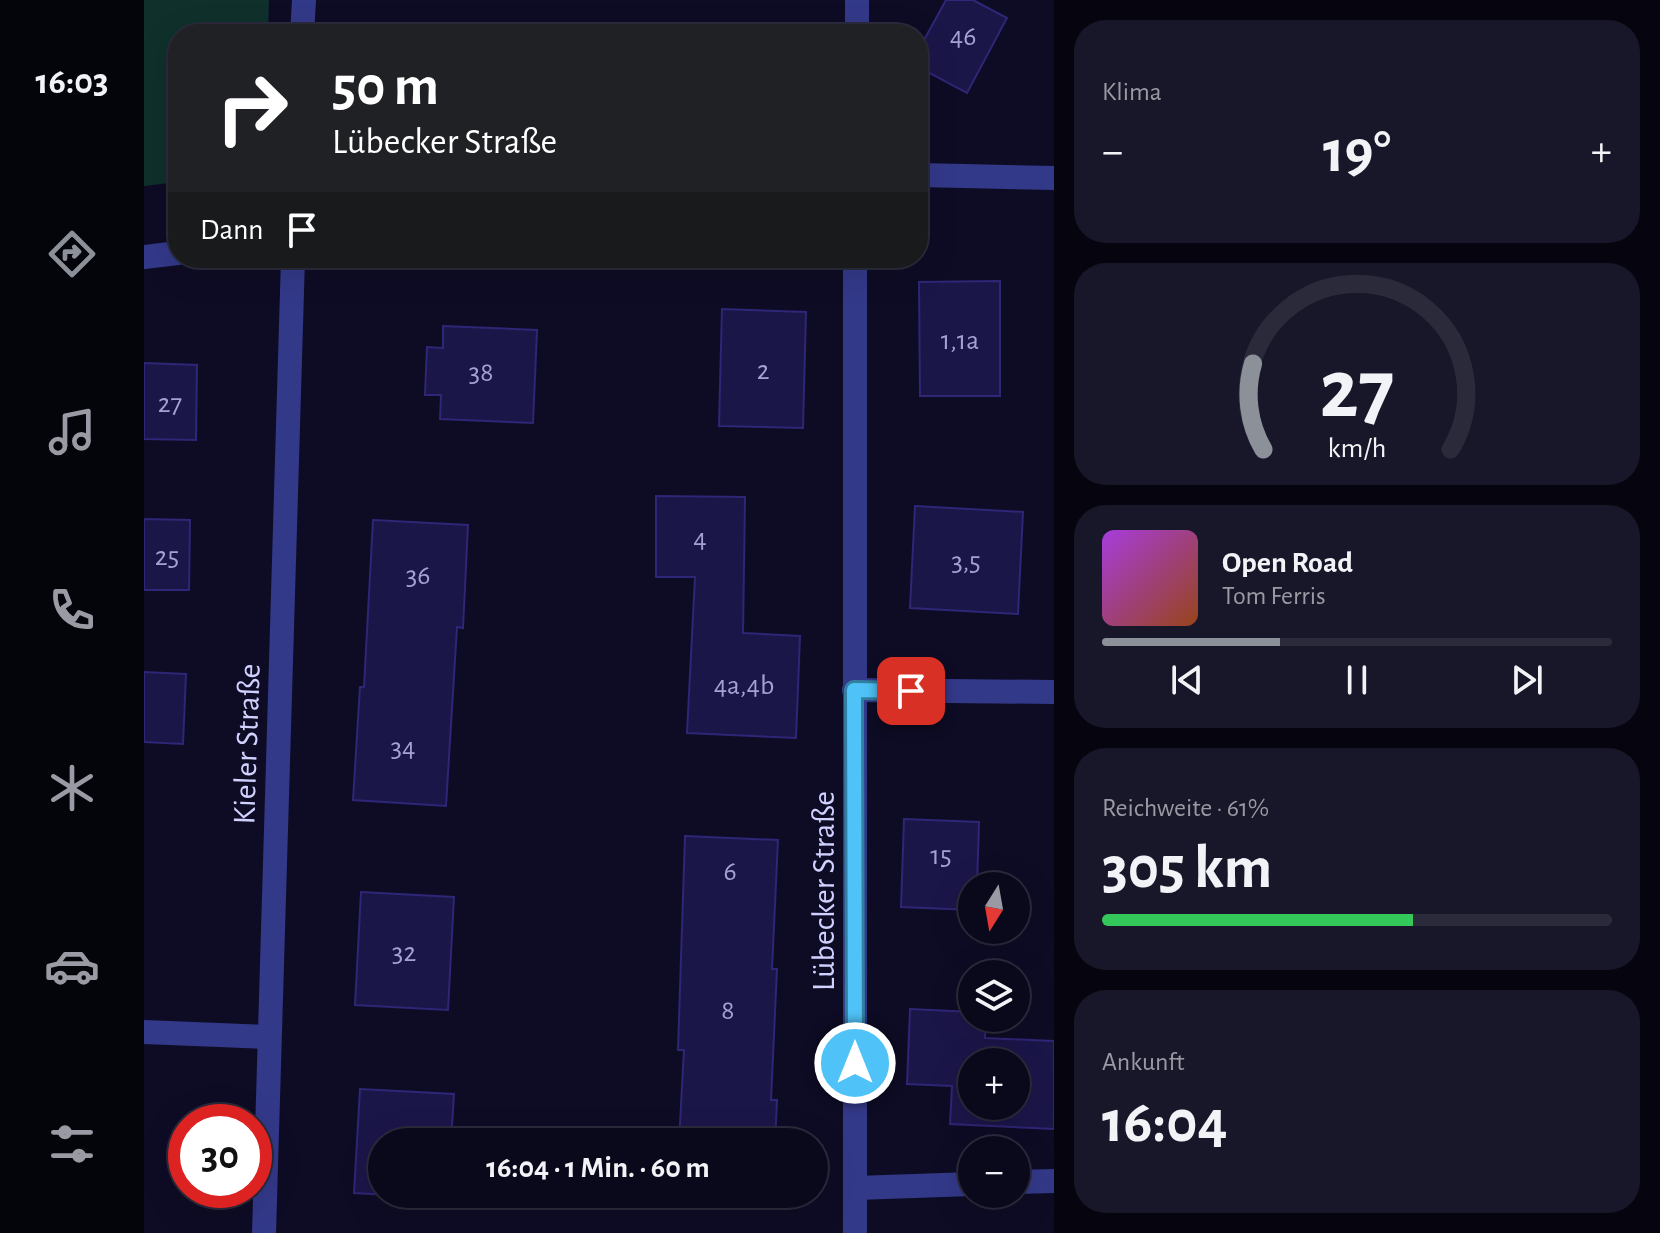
<!DOCTYPE html>
<html lang="de">
<meta charset="utf-8">
<style>
:root{--surface:#0a091c;--page:#181729;--text:#f1f3f6;--muted:#999aa3;--line:#2a2a3b;--accent:#8c9099}
body{margin:0;font-family:"Alegreya Sans",sans-serif;background:var(--page);color:var(--text);height:100vh;display:flex;flex-direction:column;font-size:30px;white-space:nowrap}
*{box-sizing:border-box;margin:0}
p{font-size:26px;color:var(--muted)}
.icon{flex:none;width:44px;height:44px;fill:none;stroke:currentColor;stroke-width:2;stroke-linecap:round;stroke-linejoin:round}
.map{position:relative;flex:1;overflow:hidden}
.details{display:flex;flex-direction:column;gap:20px;padding:20px;background:#06050f;width:606px}
.details>*{flex:none}
.guide{position:absolute;left:24px;top:24px;width:760px;height:244px;border-radius:32px;box-shadow:0 8px 32px #0002,0 0 0 2px var(--line);background:#202124;color:#fff;overflow:hidden}
.needle{width:52px;rotate:191deg}
.controls{position:absolute;left:814px;top:872px;display:grid;gap:16px}
.controls a{display:grid;place-items:center;width:72px;height:72px;border-radius:50%;background:var(--surface);box-shadow:0 8px 32px #0002,0 0 0 2px var(--line);font-size:40px}
.speed{position:absolute;left:24px;top:1104px;display:flex;gap:16px;font-size:40px;font-weight:700;text-align:center}
.speed>*{display:grid;place-content:center;width:104px;height:104px;border-radius:50%;background:var(--surface);box-shadow:0 8px 32px #0002,0 0 0 2px var(--line);line-height:1}
.speed .limit{border:12px solid #d22;background:#fff;color:#111}
.pin{position:absolute;display:grid;place-items:center;width:68px;height:68px;color:#fff;margin:-34px;border-radius:16px;box-shadow:0 4px 12px #0006}
.me{position:absolute;width:88px;margin:-44px;rotate:0deg;stroke-linejoin:round;filter:drop-shadow(0 0 6px #0008)}
.turn{display:flex;align-items:center;gap:28px;height:168px;padding:0 32px;font-size:36px}
.turn .icon{width:104px;height:104px;stroke-width:2.5}
.turn b{display:block;font-size:56px;line-height:68px}
.then{display:flex;align-items:center;height:76px;padding:0 32px;background:#0003;gap:16px;font-size:30px}
.big{font-size:60px;font-weight:700;line-height:1.1}
.details .card{flex:1;display:flex;flex-direction:column;justify-content:center;gap:12px;min-width:0;padding:0 28px;border-radius:32px;background:var(--page)}
.details .dial{align-items:center;gap:0}
.dial svg{height:208px;overflow:visible;fill:none;stroke:var(--line);stroke-width:7;stroke-linecap:round;text-anchor:middle}
.dial text{fill:var(--text);stroke:none}
.song{display:flex;align-items:center;gap:24px}
.cover{width:96px;height:96px;border-radius:12px;background:linear-gradient(135deg,hsl(280 70% 55%),hsl(20 70% 35%))}
.played{height:8px;border-radius:4px;background:linear-gradient(90deg,var(--accent) 35%,var(--line) 35%)}
.keys{display:flex;justify-content:space-around;direction:ltr}
.heat{display:flex;justify-content:space-between;align-items:center;font-size:44px;direction:ltr}
.charge{height:12px;border-radius:6px;background:linear-gradient(90deg,#34c759 61%,var(--line) 0)}
.trip{position:absolute;left:224px;top:1128px;width:460px;height:80px;border-radius:40px;background:var(--surface);box-shadow:0 8px 32px #0002,0 0 0 2px var(--line);font-weight:700;line-height:80px;text-align:center}
main{display:flex;flex:1;min-height:0}
.dock{display:flex;flex-direction:column;width:144px;justify-content:space-around;align-items:center;background:#04040b;color:var(--muted)}
.dock .icon{width:56px;height:56px}
.dock .active{color:var(--accent)}
.dock b{font-size:36px;color:var(--text)}
.map>svg:first-child{display:block}
.green{fill:#0f302b}
.building{fill:#1b1648;stroke:#2e2676;stroke-width:2;fill-rule:evenodd}
.lines{fill:none;stroke-linecap:round;stroke-linejoin:round}
.minor{stroke:#333989;stroke-width:24}
.route-casing{stroke:#337fa1;stroke-width:20}
.route{stroke:#4fc3f7;stroke-width:14}
.labels{text-anchor:middle;stroke-width:8;stroke-linejoin:round;paint-order:stroke}
.number-label{font-size:28px;fill:#a4a2d1}
.street-label{font-size:32px;fill:#d1d1ff;stroke:#0e0c25}
</style>
<main>
<nav class="dock">
<b>16:03</b>
<svg class="icon active" aria-label="directions" viewBox="0 0 24 24"><path d="M12 3l9 9-9 9-9-9zM9 14v-3h6M13 9l2 2-2 2"/></svg>
<svg class="icon" aria-label="music" viewBox="0 0 24 24"><path d="M9 18V5l10-2v13"/><circle cx="6" cy="18" r="3"/><circle cx="16" cy="16" r="3"/></svg>
<svg class="icon" aria-label="phone" viewBox="0 0 24 24"><path d="M5 4h4l2 5-3 2q2 4 5 5l2-3 5 2v4C11 20 4 13 5 4z"/></svg>
<svg class="icon" aria-label="climate" viewBox="0 0 24 24"><path d="M12 3v18M4 7l16 10M4 17L20 7"/></svg>
<svg class="icon" aria-label="car" viewBox="0 0 24 24"><path d="M5 17H2v-5l4-1 3-4h7l3 4 3 1v5h-3M9 17h6M6 11h13"/><circle cx="7" cy="17" r="2"/><circle cx="17" cy="17" r="2"/></svg>
<svg class="icon" aria-label="filters" viewBox="0 0 24 24"><path d="M4 7h16M4 17h16"/><circle cx="9" cy="7" r="2"/><circle cx="15" cy="17" r="2"/></svg>
</nav>
<div class="map">
<svg width="910" height="1233" viewBox="0 0 910 1233">
<rect width="100%" height="100%" fill="#0e0c25"/>
<polygon class="green" points="0,0 125,0 124,34 34,34 34,182 0,186"/>
<g class="building">
<polygon points="802,0 829,0 863,18 823,93 774,67 774,51"/>
<polygon points="856,281 856,396 776,396 775,282"/>
<polygon points="578,309 662,312 659,428 575,426"/>
<polygon points="299,326 393,330 389,423 296,419 297,395 281,395 283,347 299,348"/>
<polygon points="0,363 53,365 52,440 0,439"/>
<polygon points="512,496 601,497 599,633 656,636 652,738 543,733 551,577 512,577"/>
<polygon points="771,506 879,512 874,614 766,608"/>
<polygon points="0,519 46,520 45,590 0,590"/>
<polygon points="229,520 324,525 319,628 313,627 302,806 209,800 216,687 220,687"/>
<polygon points="0,672 42,674 39,744 0,742"/>
<polygon points="760,819 835,822 833,886 828,886 828,910 757,907"/>
<polygon points="541,836 634,840 628,969 633,969 627,1100 633,1100 631,1142 535,1142 540,1050 534,1050"/>
<polygon points="217,892 310,897 304,1010 211,1005"/>
<path d="M766,1009l62,3v6h14l-1,20 69,3v88l-104,-5 2,-38 -45,-2zM828,1062h44v44h-44z"/>
<polygon points="216,1089 310,1094 307,1142 238,1142 238,1194 304,1194 303,1198 210,1193"/>
</g>
<g class="lines">
<g class="minor">
<polyline points="158,34 160,0"/>
<polyline points="713,34 713,0"/>
<polyline points="774,175 910,178"/>
<polyline points="0,257 34,253"/>
<polyline points="710,690 910,692"/>
<polyline points="0,1032 125,1037"/>
<polyline points="872,1182 910,1181"/>
<polyline points="712,1188 828,1184"/>
<polyline points="120,1233 149,258"/>
<polyline points="711,1233 711,258"/>
</g>
</g>
<g class="lines">
<g class="route-casing">
<polyline id="route" points="711,1063 710,690 767,691"/>
</g>
<use href="#route" class="route"/>
</g>
<g class="labels">
<g class="number-label">
<text x="819" y="45">46</text>
<text x="816" y="349">1,1a</text>
<text x="619" y="379">2</text>
<text x="337" y="381">38</text>
<text x="26" y="412">27</text>
<text x="556" y="547">4</text>
<text x="23" y="565">25</text>
<text x="822" y="570">3,5</text>
<text x="274" y="584">36</text>
<text x="600" y="694">4a,4b</text>
<text x="259" y="756">34</text>
<text x="797" y="864">15</text>
<text x="586" y="880">6</text>
<text x="260" y="961">32</text>
<text x="584" y="1019">8</text>
</g>
<g class="street-label">
<text transform="translate(102 744) rotate(-88)" y="11">Kieler Straße</text>
<text transform="translate(679 891) rotate(-90)" y="11">Lübecker Straße</text>
</g>
</g>
</svg>
<div class="controls">
<a><svg class="needle" viewBox="-14 -14 28 28"><path d="M0-13l5 13h-10z" fill="#e53935"/><path d="M0 13l5-13h-10z" fill="#999aa3"/></svg></a>
<a><svg class="icon" aria-label="layers" viewBox="0 0 24 24"><path d="M12 4l9 5-9 5-9-5zM3 14l9 5 9-5"/></svg></a>
<a>+</a>
<a>−</a>
</div>
<div class="speed"><div class="limit">30</div></div>
<div class="pin" style="left:767px;top:691px;background:#d93025"><svg class="icon" aria-label="arrive" viewBox="0 0 24 24"><path d="M6 21V4h12l-3 4 3 4H6"/></svg></div>
<svg class="me" style="left:711px;top:1063px" viewBox="-20 -20 40 40"><circle r="17" fill="#4fc3f7" stroke="#fff" stroke-width="3"/><path d="M0-11L8 9 0 5-8 9z" fill="#fff"/></svg>
<div class="trip">16:04 · 1 Min. · 60 m</div>
<div class="guide">
<div class="turn"><svg class="icon" aria-label="right" viewBox="0 0 24 24"><path d="M7 20v-9h11M14 6l5 5-5 5"/></svg><div><b>50 m</b>Lübecker Straße</div></div>
<div class="then">Dann<svg class="icon" aria-label="arrive" viewBox="0 0 24 24"><path d="M6 21V4h12l-3 4 3 4H6"/></svg></div>
</div>
</div>
<section class="details">
<div class="card"><p>Klima</p>
<div class="heat"><a>−</a><b class="big">19°</b><a>+</a></div>
</div>
<div class="card dial"><svg viewBox="0 0 100 80">
<path d="M14 69A42 42 0 1 1 86 69"/>
<path d="M14 69A42 42 0 0 1 10 36" stroke="#8c9099"/>
<text x="50" y="56" font-size="32" font-weight="700">27</text>
<text x="50" y="72" font-size="11">km/h</text>
</svg></div>
<div class="card">
<div class="song"><i class="cover"></i><div><b>Open Road</b><p>Tom Ferris</p></div></div>
<div class="played"></div>
<div class="keys"><svg class="icon" aria-label="previous" viewBox="0 0 24 24"><path d="M18 5L8 12l10 7zM5 5v14"/></svg><svg class="icon" aria-label="pause" viewBox="0 0 24 24"><path d="M8 5v14M16 5v14"/></svg><svg class="icon" aria-label="next" viewBox="0 0 24 24"><path d="M6 5l10 7-10 7zM19 5v14"/></svg></div>
</div>
<div class="card"><p>Reichweite · 61%</p><b class="big">305 km</b><div class="charge"></div></div>
<div class="card"><p>Ankunft</p><b class="big">16:04</b></div>
</section>
</main>
